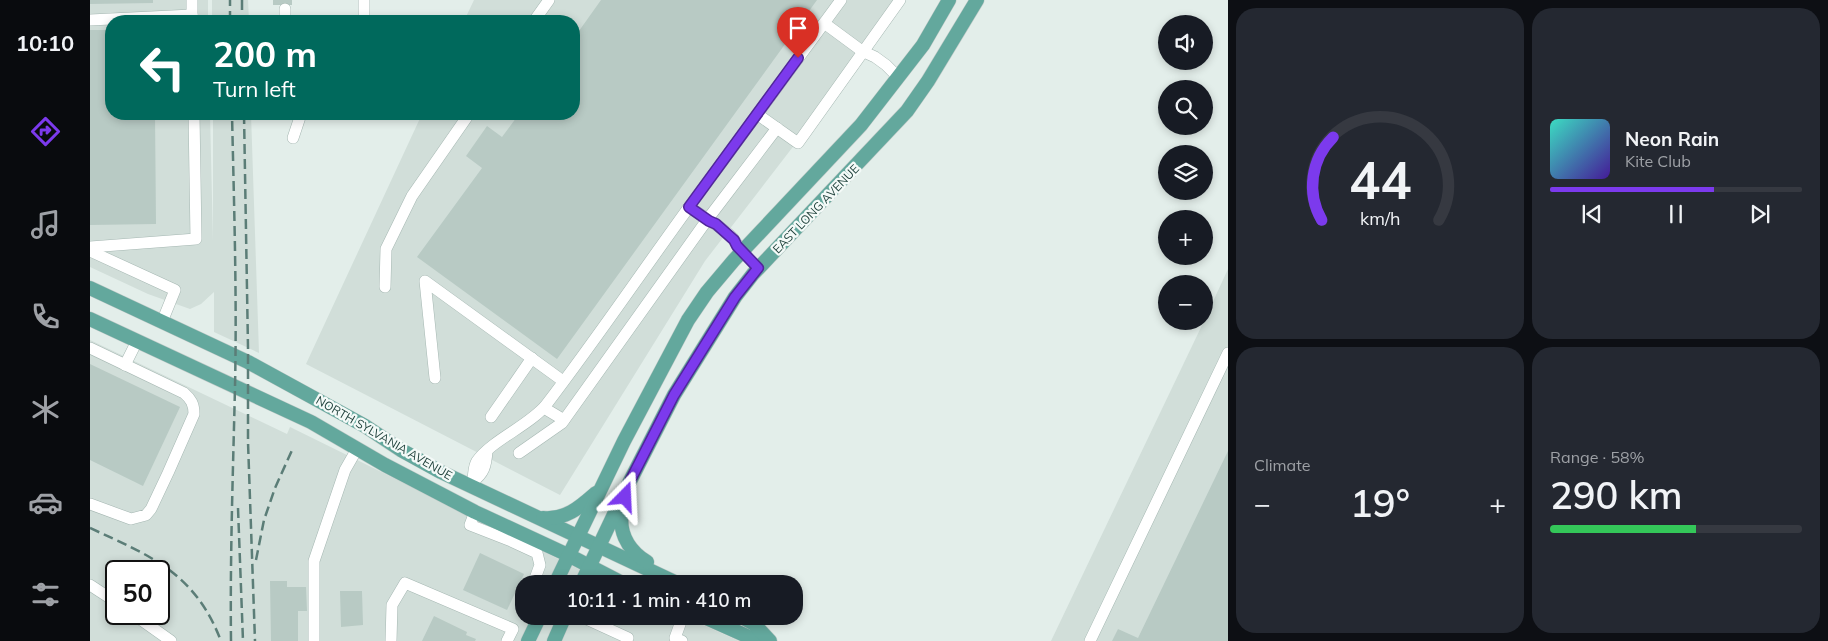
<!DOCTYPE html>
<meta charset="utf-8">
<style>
:root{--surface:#171b24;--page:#242831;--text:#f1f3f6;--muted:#9ea1a6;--line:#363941;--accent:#7c3aed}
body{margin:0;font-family:Mulish,sans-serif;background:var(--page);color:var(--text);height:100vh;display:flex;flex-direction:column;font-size:19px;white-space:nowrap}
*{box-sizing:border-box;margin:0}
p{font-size:16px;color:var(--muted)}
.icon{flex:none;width:28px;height:28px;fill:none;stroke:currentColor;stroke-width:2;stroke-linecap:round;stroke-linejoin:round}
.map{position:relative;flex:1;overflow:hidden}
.drawer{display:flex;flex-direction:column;gap:8px;padding:8px;background:#0d0f14;width:600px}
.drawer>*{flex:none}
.hud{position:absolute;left:15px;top:15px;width:475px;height:105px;border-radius:20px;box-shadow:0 2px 8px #0003;background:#00695c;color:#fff;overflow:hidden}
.tools{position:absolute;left:1068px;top:15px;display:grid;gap:10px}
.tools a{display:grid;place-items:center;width:55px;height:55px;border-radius:50%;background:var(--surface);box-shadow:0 2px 8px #0003;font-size:25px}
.speed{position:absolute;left:15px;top:560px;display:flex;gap:10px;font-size:25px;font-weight:700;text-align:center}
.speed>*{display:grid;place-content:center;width:65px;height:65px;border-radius:50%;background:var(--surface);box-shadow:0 2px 8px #0003;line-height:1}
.speed .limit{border:2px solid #111;border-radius:8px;background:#fff;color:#111}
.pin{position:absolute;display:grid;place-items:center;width:42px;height:42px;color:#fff;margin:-51px -21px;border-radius:50% 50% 50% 0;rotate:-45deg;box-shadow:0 0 5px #0007}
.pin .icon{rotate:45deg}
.me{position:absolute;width:55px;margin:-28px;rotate:21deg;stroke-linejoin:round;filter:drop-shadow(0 0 4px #0008)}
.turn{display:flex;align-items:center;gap:18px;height:105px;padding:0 25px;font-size:22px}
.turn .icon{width:65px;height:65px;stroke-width:2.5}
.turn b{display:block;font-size:35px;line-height:42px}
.big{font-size:38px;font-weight:600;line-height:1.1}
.drawer .widget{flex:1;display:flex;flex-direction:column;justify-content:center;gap:8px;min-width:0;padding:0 18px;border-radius:20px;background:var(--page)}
.drawer .dial{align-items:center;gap:0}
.dial svg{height:130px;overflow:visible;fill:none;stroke:var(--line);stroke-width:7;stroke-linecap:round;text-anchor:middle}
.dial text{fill:var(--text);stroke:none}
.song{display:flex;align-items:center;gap:15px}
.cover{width:60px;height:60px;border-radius:8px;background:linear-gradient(135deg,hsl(170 70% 55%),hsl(260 70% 35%))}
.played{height:5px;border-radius:2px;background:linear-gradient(90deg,var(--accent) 65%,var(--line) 65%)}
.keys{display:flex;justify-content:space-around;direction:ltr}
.heat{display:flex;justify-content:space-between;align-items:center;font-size:28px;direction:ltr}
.charge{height:8px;border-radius:4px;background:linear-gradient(90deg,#34c759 58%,var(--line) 0)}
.drawer .tiles{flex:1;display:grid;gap:8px;grid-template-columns:repeat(2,1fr)}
.trip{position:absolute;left:425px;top:575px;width:288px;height:50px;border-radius:20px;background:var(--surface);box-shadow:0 2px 8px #0003;font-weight:600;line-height:50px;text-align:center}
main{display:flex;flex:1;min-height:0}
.tab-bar{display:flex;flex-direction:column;width:90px;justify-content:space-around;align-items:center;background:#090b0e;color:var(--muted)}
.tab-bar .icon{width:35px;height:35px}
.tab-bar .on{color:var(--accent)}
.tab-bar b{font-size:22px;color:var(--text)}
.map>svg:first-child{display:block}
.built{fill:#d1ded9;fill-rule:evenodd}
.building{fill:#b8cac4}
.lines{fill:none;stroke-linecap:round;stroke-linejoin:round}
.minor-casing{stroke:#a5b7b2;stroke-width:12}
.major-casing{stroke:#c1cac8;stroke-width:15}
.minor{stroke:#fff;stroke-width:11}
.major{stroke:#63a89d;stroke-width:14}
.rail{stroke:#5b7d77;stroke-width:2.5;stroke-dasharray:10 5;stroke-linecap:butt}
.route-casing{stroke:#51269a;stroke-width:12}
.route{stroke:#7c3aed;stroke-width:9}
.labels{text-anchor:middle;stroke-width:4.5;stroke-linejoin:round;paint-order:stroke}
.street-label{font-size:12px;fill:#20423c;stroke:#f4faf8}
</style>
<main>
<nav class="tab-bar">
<b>10:10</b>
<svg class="icon on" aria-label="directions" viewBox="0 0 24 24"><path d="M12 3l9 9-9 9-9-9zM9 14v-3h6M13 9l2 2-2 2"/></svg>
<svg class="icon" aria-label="music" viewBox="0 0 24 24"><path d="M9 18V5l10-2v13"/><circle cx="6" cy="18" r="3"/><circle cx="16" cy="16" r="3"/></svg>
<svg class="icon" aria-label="phone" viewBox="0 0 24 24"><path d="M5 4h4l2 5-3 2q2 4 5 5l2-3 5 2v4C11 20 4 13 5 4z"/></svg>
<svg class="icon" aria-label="climate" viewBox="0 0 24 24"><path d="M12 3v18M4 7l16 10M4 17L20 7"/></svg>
<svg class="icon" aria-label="car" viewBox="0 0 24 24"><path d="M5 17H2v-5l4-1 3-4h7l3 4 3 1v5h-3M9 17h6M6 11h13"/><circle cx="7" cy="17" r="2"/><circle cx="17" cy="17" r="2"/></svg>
<svg class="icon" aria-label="filters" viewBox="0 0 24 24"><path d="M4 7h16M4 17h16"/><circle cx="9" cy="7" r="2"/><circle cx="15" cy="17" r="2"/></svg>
</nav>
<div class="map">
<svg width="1138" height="641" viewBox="0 0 1138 641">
<rect width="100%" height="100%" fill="#e3eeea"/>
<g class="built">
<polygon points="0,0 118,0 118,21 21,21 21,114 120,114 123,241 123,114 161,114 169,353 124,332 124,292 111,304 100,309 58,294 0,267"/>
<polygon points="122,0 158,0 159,21 122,21"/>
<polygon points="384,0 816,0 615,261 470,495 216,364 332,114 484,114 484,21 374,21"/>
<polygon points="1138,269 1138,641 961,641 1114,321"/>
<path d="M0,340l197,94 3,-7 319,157h-85v32h159l56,25h-649zM26,571h43v43h-43z"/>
</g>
<g class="building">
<polygon points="0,0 63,0 63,3 0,4"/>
<rect x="183" y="0" width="19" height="5"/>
<polygon points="511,0 727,0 467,359 327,257 392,168 376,156 397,126 412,137 429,114 484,114 484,38"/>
<polygon points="0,30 21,30 21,114 65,114 66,224 0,225"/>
<polygon points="0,364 90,407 53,486 0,460"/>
<polygon points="1138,451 1138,641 1022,641 1028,629 1048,638"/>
<polygon points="390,553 434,574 417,610 373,590"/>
<polygon points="180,581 197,581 197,587 216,587 217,611 208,611 208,641 181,641"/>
<polygon points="250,591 272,591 273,625 251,627"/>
<polygon points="344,616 377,632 376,635 386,639 385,641 332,641"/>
<polygon points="518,616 537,616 534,624"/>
</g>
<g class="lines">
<g class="minor-casing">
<g id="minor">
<polyline points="102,0 102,15"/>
<polyline points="0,20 102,15 103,21"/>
<polyline points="195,21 195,9"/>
<polyline points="274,21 274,0"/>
<polyline points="444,21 459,0"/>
<polyline points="734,23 772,51 785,57 796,65 808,77"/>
<polyline points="667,114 708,143 810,0"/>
<polyline points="203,138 211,114"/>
<polyline points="0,247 106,239 104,114"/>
<polyline points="0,251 85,290 72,322"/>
<path d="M652,252c-4,-5 -6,-10 -9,-14 -13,-13 -30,-21 -44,-31l152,-207"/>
<polyline points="295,287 296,249 322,196 379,114"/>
<path d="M0,348l94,45c7,6 10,11 10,21l-26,59 -17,36 -5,6 -15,4 -41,-15"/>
<polyline points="35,365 47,341"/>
<polyline points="345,378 335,281 473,381"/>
<polyline points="454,408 474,420"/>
<polyline points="401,417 442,358"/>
<polyline points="429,453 472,423 617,220 687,128"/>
<path d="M382,482c12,-8 14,-16 15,-31"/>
<path d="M381,486c4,-8 1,-17 6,-25 15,-21 53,-36 69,-56 49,-64 95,-132 143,-198"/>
<polyline points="385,512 380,525 421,541 447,553 450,565 443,584"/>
<polyline points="0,585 26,602"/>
<polyline points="43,614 81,641"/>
<polyline points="490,616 538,638"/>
<polyline points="224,641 224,561 255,470 267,449"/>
<polyline points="301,641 302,605 315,583 423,629 417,641"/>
<polyline points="592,641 585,638 593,616"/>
<polyline points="1000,641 1138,353"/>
</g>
</g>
<g class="major-casing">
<g id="major">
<polyline points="0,288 158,362 275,426 311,450 351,472 589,584"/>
<polyline points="0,319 221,422 295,465 385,512 478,555 534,584"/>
<path d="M533,504c-6,25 3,45 24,58"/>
<path d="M453,518c23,2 37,-11 53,-25"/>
<polyline points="465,584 534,441 598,320 617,292 644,260 771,125 833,45 859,0"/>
<polyline points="491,584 538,485 584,395 645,297 663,274 817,111 838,81 887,0"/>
<polyline points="612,616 661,638 678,641"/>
<polyline points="650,616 664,624 680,641"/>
<polyline points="438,641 450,616"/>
<polyline points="464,641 475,616"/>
</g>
</g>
<use href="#minor" class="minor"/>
<use href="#major" class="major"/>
<g class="rail">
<polyline points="152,0 152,21"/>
<polyline points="140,21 140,0"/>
<polyline points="154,114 158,348 158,442 165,641"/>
<polyline points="148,508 153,641"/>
<path d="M0,528c61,28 105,45 131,113"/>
<polyline points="166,560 174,520 185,488 203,448"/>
<path d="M141,641c-1,-85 2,-169 4,-254 2,-91 -1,-182 -3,-273"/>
</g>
</g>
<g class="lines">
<g class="route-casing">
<polyline id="route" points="535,497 538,485 584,395 645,297 668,268 647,246 644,240 626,224 619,221 599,207 708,58"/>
</g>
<use href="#route" class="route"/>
</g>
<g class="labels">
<g class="street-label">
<text transform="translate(726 209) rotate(-46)" y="4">EAST LONG AVENUE</text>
<text transform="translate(294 438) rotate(30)" y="4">NORTH SYLVANIA AVENUE</text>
</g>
</g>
</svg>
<div class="tools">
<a><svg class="icon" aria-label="sound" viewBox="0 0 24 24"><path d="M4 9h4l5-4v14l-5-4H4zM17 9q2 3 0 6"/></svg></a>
<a><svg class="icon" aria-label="search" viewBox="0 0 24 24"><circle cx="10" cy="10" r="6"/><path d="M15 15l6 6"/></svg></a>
<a><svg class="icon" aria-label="layers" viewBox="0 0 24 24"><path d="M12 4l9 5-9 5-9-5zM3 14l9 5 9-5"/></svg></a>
<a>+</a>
<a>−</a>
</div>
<div class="speed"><div class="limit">50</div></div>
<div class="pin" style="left:708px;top:58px;background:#d93025"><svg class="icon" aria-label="arrive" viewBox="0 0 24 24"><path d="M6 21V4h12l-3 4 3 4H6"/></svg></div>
<svg class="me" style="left:535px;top:497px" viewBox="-20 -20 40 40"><path d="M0-17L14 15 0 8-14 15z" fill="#7c3aed" stroke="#fff" stroke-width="4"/></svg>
<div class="trip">10:11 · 1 min · 410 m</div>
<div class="hud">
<div class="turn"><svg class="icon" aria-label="left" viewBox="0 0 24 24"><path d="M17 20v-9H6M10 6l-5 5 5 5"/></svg><div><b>200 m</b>Turn left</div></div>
</div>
</div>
<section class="drawer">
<div class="tiles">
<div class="widget dial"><svg viewBox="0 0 100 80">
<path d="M14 69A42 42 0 1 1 86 69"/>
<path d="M14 69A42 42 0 0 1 21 18" stroke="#7c3aed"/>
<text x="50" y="56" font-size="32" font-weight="700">44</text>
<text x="50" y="72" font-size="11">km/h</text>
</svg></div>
<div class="widget">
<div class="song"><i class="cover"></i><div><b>Neon Rain</b><p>Kite Club</p></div></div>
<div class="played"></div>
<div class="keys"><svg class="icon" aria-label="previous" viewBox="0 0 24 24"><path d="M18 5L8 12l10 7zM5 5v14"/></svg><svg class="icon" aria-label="pause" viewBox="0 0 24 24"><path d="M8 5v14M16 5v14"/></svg><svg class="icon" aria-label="next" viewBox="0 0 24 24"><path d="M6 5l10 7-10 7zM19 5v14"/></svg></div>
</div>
<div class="widget"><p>Climate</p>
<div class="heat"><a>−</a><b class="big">19°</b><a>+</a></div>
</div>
<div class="widget"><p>Range · 58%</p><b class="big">290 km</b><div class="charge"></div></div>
</div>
</section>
</main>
